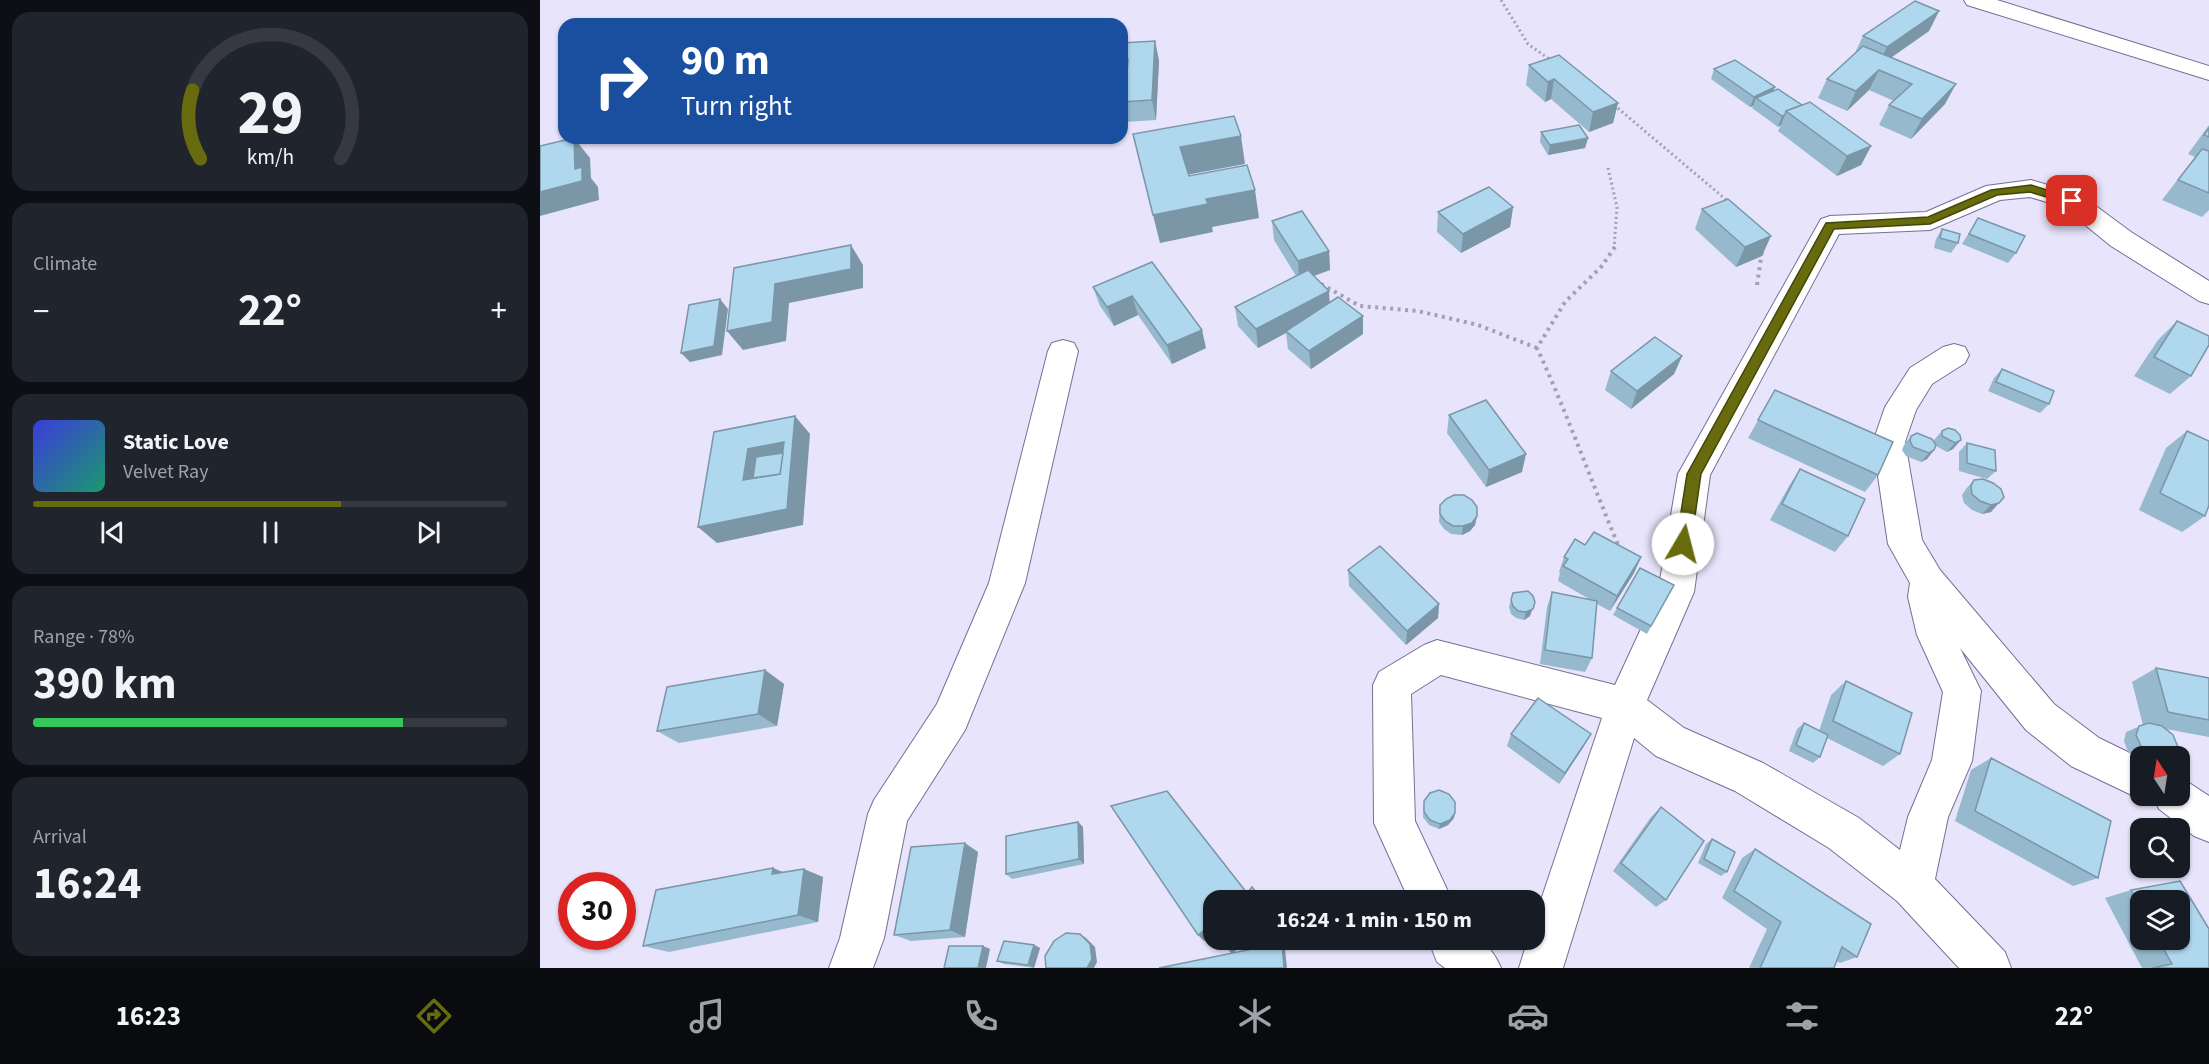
<!DOCTYPE html>
<meta charset="utf-8">
<style>
:root{--surface:#171b24;--page:#20242c;--text:#f1f3f6;--muted:#9ea1a6;--line:#363941;--accent:#676b0d}
body{margin:0;font-family:"Source Sans 3",sans-serif;background:var(--page);color:var(--text);height:100vh;display:flex;flex-direction:column;font-size:22px;white-space:nowrap}
*{box-sizing:border-box;margin:0}
p{font-size:20px;color:var(--muted)}
.icon{flex:none;width:33px;height:33px;fill:none;stroke:currentColor;stroke-width:2;stroke-linecap:round;stroke-linejoin:round}
.map{position:relative;flex:1;overflow:hidden}
.sheet{display:flex;flex-direction:column;gap:12px;padding:12px;background:#0d0f14;width:540px}
.sheet>*{flex:none}
.top-card{position:absolute;left:18px;top:18px;width:570px;height:126px;border-radius:18px;box-shadow:0 2px 4px #0004;background:#1a4fa0;color:#fff;overflow:hidden}
.needle{width:39px;rotate:348deg}
.buttons{position:absolute;left:1590px;top:746px;display:grid;gap:12px}
.buttons a{display:grid;place-items:center;width:60px;height:60px;border-radius:12px;background:var(--surface);box-shadow:0 2px 4px #0004;font-size:30px}
.speed{position:absolute;left:18px;top:872px;display:flex;gap:12px;font-size:30px;font-weight:700;text-align:center}
.speed>*{display:grid;place-content:center;width:78px;height:78px;border-radius:50%;background:var(--surface);box-shadow:0 2px 4px #0004;line-height:1}
.speed .limit{border:9px solid #d22;background:#fff;color:#111}
.pin{position:absolute;display:grid;place-items:center;width:51px;height:51px;color:#fff;margin:-26px;border-radius:12px;box-shadow:0 3px 9px #0006}
.me{position:absolute;width:66px;margin:-33px;rotate:8deg;stroke-linejoin:round;filter:drop-shadow(0 0 4px #0008)}
.turn{display:flex;align-items:center;gap:21px;height:126px;padding:0 24px;font-size:27px}
.turn .icon{width:78px;height:78px;stroke-width:2.5}
.turn b{display:block;font-size:42px;line-height:51px}
.big{font-size:45px;font-weight:700;line-height:1.1}
.sheet .card{flex:1;display:flex;flex-direction:column;justify-content:center;gap:9px;min-width:0;padding:0 21px;border-radius:18px;background:var(--page)}
.sheet .dial{align-items:center;gap:0}
.dial svg{height:156px;overflow:visible;fill:none;stroke:var(--line);stroke-width:7;stroke-linecap:round;text-anchor:middle}
.dial text{fill:var(--text);stroke:none}
.song{display:flex;align-items:center;gap:18px}
.cover{width:72px;height:72px;border-radius:9px;background:linear-gradient(135deg,hsl(240 70% 55%),hsl(160 70% 35%))}
.played{height:6px;border-radius:3px;background:linear-gradient(90deg,var(--accent) 65%,var(--line) 65%)}
.keys{display:flex;justify-content:space-around;direction:ltr}
.heat{display:flex;justify-content:space-between;align-items:center;font-size:33px;direction:ltr}
.charge{height:9px;border-radius:4px;background:linear-gradient(90deg,#34c759 78%,var(--line) 0)}
.trip{position:absolute;left:663px;top:890px;width:342px;height:60px;border-radius:18px;background:var(--surface);box-shadow:0 2px 4px #0004;font-weight:700;line-height:60px;text-align:center}
.tab-bar{display:flex;height:96px;justify-content:space-around;align-items:center;background:#090b0e;color:var(--muted)}
.tab-bar .icon{width:42px;height:42px}
.tab-bar .current{color:var(--accent)}
.tab-bar b{font-size:27px;color:var(--text)}
main{display:flex;flex:1;min-height:0}
.map>svg:first-child{display:block}
.lines{fill:none;stroke-linecap:round;stroke-linejoin:round}
.minor-casing{stroke:#767093;stroke-width:2}
.path-far1{stroke:#a3a0b4;stroke-width:3;stroke-dasharray:2 3;stroke-linecap:butt}
.path{stroke:#a3a0b4;stroke-width:4;stroke-dasharray:3 4.5;stroke-linecap:butt}
.minor{fill:#fff;fill-rule:evenodd}
.wall{fill:#96b9cd;fill-rule:evenodd}
.shaded-wall{fill:#7a96a7}
.building{fill:#afd7ee;stroke:#7a96a7;stroke-width:1.5;fill-rule:evenodd}
.route{fill:#676b0d;stroke:#434608;stroke-width:1.5}
</style>
<main>
<section class="sheet">
<div class="card dial"><svg viewBox="0 0 100 80">
<path d="M14 69A42 42 0 1 1 86 69"/>
<path d="M14 69A42 42 0 0 1 10 34" stroke="#676b0d"/>
<text x="50" y="56" font-size="32" font-weight="700">29</text>
<text x="50" y="72" font-size="11">km/h</text>
</svg></div>
<div class="card"><p>Climate</p>
<div class="heat"><a>−</a><b class="big">22°</b><a>+</a></div>
</div>
<div class="card">
<div class="song"><i class="cover"></i><div><b>Static Love</b><p>Velvet Ray</p></div></div>
<div class="played"></div>
<div class="keys"><svg class="icon" aria-label="previous" viewBox="0 0 24 24"><path d="M18 5L8 12l10 7zM5 5v14"/></svg><svg class="icon" aria-label="pause" viewBox="0 0 24 24"><path d="M8 5v14M16 5v14"/></svg><svg class="icon" aria-label="next" viewBox="0 0 24 24"><path d="M6 5l10 7-10 7zM19 5v14"/></svg></div>
</div>
<div class="card"><p>Range · 78%</p><b class="big">390 km</b><div class="charge"></div></div>
<div class="card"><p>Arrival</p><b class="big">16:24</b></div>
</section>
<div class="map">
<svg width="1669" height="968" viewBox="0 0 1669 968">
<rect width="100%" height="100%" fill="#e7e4fb"/>
<g class="lines">
<g class="minor-casing">
<g id="minor">
<polygon points="1424,0 1457,0 1669,66 1669,80 1427,5"/>
<polygon points="1491,180 1541,195 1591,232 1669,281 1669,304 1659,301 1571,246 1523,207 1490,197 1460,200 1390,230 1299,234 1170,475 1154,592 1107,700 1144,728 1223,763 1319,818 1360,850 1368,817 1392,760 1403,692 1377,635 1368,597 1370,583 1348,544 1333,442 1345,407 1370,368 1403,347 1414,344 1425,347 1429,355 1425,363 1392,384 1376,410 1365,442 1382,540 1400,570 1514,704 1559,738 1600,758 1600,795 1610,795 1600,799 1531,766 1486,730 1420,648 1441,691 1432,761 1408,817 1395,879 1465,952 1471,968 1419,968 1357,901 1289,848 1195,791 1116,756 1094,738 1023,968 979,968 988,939 994,939 994,921 1062,718 901,675 871,694 875,821 912,900 869,900 834,823 833,685 839,672 884,645 897,640 1075,685 1118,592 1138,474 1281,219 1290,216 1386,212 1446,186"/>
<polygon points="523,340 534,343 538,351 485,583 425,730 367,821 344,938 333,968 289,968 300,938 328,814 334,800 397,704 449,583 508,351 512,343"/>
<polygon points="1640,777 1669,796 1669,842 1654,836 1619,809 1613,795 1640,795"/>
<path d="M888,939c36,0 57,-9 73,29h-56l-8,-6z"/>
</g>
</g>
<g class="path-far1">
<polyline points="961,0 988,44 1012,61"/>
<polyline points="1074,105 1190,203"/>
<polyline points="1068,168 1077,207 1074,249"/>
</g>
<g class="path">
<path d="M1075,247l-14,20 -36,35 -28,46c30,65 54,133 82,199"/>
<polyline points="781,284 820,306 878,311 938,325 997,348"/>
<polyline points="1217,285 1222,251"/>
</g>
<use href="#minor" class="minor"/>
</g>
<g class="wall">
<polygon points="1399,11 1389,31 1351,58 1405,104 1371,139 1339,125 1349,105 1354,101 1329,90 1307,111 1278,98 1287,79 1315,53 1323,36"/>
<polygon points="615,41 619,61 616,120 585,122 583,113 582,113 582,43"/>
<polygon points="989,65 1078,103 1073,123 1049,132 1011,99 1005,102 986,85"/>
<polygon points="1174,69 1235,87 1233,91 1262,105 1331,146 1321,165 1297,176 1238,131 1241,125 1238,127 1212,108 1213,106 1210,107 1171,79"/>
<polygon points="1669,125 1669,210 1662,217 1622,200 1655,157 1648,154"/>
<polygon points="1001,132 1048,138 1045,148 1008,155 1000,142"/>
<polygon points="973,207 970,227 921,253 897,232 898,212"/>
<polygon points="1162,209 1222,256 1196,267 1155,229"/>
<polygon points="1438,218 1476,253 1468,263 1422,244"/>
<polygon points="732,221 789,251 790,270 774,276 790,302 823,316 823,334 771,369 748,349 746,333 718,348 698,326 695,307 756,276 734,240"/>
<polygon points="1402,229 1418,243 1411,253 1394,248 1396,239"/>
<polygon points="612,262 666,348 632,364 598,315 574,326 560,306 553,287"/>
<polygon points="1637,321 1651,376 1630,394 1594,376 1618,340"/>
<polygon points="1142,356 1134,374 1091,409 1065,390 1071,371"/>
<polygon points="1462,369 1509,404 1500,413 1448,391 1454,378"/>
<polygon points="1235,390 1338,475 1325,492 1208,438"/>
<polygon points="909,415 982,472 946,487 907,433"/>
<polygon points="1402,431 1420,435 1413,449 1407,452 1396,446 1394,450 1387,459 1381,462 1366,456 1362,450 1364,445 1371,436 1394,442 1394,440"/>
<polygon points="1647,431 1669,441 1669,509 1668,508 1665,516 1642,532 1599,510 1626,448"/>
<polygon points="1427,443 1456,471 1447,479 1419,471 1419,452"/>
<polygon points="1260,469 1308,536 1295,552 1230,520 1249,486"/>
<polygon points="1434,480 1453,483 1451,512 1442,514 1432,510 1424,503 1422,495 1426,489"/>
<polygon points="900,505 937,516 935,525 930,531 922,535 911,534 904,529 899,522"/>
<polygon points="1045,545 1101,557 1094,573 1070,611 1057,604 1052,658 1045,672 1000,664 1007,607 1012,592 1049,599 1018,581 1020,573 1019,572 1024,557"/>
<polygon points="808,570 899,604 898,618 866,645 809,586"/>
<polygon points="1134,585 1107,634 1073,615 1077,608"/>
<polygon points="973,593 990,616 984,620 976,618 971,614 969,607"/>
<polygon points="1616,668 1669,678 1669,737 1626,729 1636,756 1600,756 1600,762 1588,752 1584,741 1586,732 1603,725 1592,682"/>
<polygon points="225,670 244,684 237,726 139,743 117,731"/>
<polygon points="1306,681 1360,754 1343,766 1287,738 1280,757 1273,763 1249,751 1257,729 1264,723 1279,731 1291,695"/>
<polygon points="971,734 1044,746 1019,784 967,746"/>
<polygon points="1451,758 1558,878 1533,886 1415,821 1431,770"/>
<polygon points="884,801 914,818 908,825 899,829 889,825 883,817"/>
<polygon points="1121,807 1126,900 1116,907 1073,871 1111,817"/>
<polygon points="538,822 543,827 544,864 472,879 466,874"/>
<polygon points="1172,839 1187,872 1181,876 1158,863 1166,844"/>
<polygon points="1215,849 1317,957 1300,963 1297,961 1294,968 1209,968 1227,929 1182,898 1202,858"/>
<polygon points="438,852 425,937 371,941 354,935"/>
<polygon points="243,872 283,877 278,922 129,952 103,946"/>
<path d="M1640,881l29,48v39h-67l-37,-70 26,-8zM1600,900h40v39h-40z"/>
<polygon points="494,945 500,948 494,968 464,964 457,961"/>
</g>
<g class="shaded-wall">
<polygon points="1399,11 1389,31 1337,67 1347,47"/>
<polygon points="615,41 619,61 616,120 612,100"/>
<polygon points="1339,70 1329,90 1307,111 1316,91"/>
<polygon points="1014,79 1011,99 1005,102 1008,82"/>
<polygon points="1416,84 1405,104 1371,139 1382,119"/>
<polygon points="1235,87 1231,97 1216,98 1213,106 1210,107 1214,97"/>
<polygon points="1078,103 1073,123 1049,132 1053,112"/>
<polygon points="1245,115 1241,125 1238,127 1242,116"/>
<polygon points="701,136 705,164 646,175 640,147"/>
<polygon points="34,138 50,158 51,178 58,187 59,200 0,216 0,192 35,169"/>
<polygon points="361,138 383,138 364,144"/>
<polygon points="1048,138 1045,148 1008,155 1010,145"/>
<polygon points="1331,146 1321,165 1297,176 1307,156"/>
<polygon points="715,190 719,218 672,227 673,232 620,243 613,215 666,199"/>
<polygon points="973,207 970,227 921,253 923,234"/>
<polygon points="1231,236 1222,256 1196,267 1205,247"/>
<polygon points="311,245 323,265 323,288 249,303 246,341 203,350 187,331 235,284"/>
<polygon points="789,251 790,270 759,281 758,261"/>
<polygon points="789,291 790,310 746,331 746,333 718,348 716,329"/>
<polygon points="592,296 598,315 574,326 567,307"/>
<polygon points="180,299 188,309 182,355 150,362 141,353"/>
<polygon points="823,316 823,334 771,369 769,351"/>
<polygon points="662,330 666,348 632,364 627,345"/>
<polygon points="1142,356 1134,374 1091,409 1097,391"/>
<polygon points="255,416 270,434 263,525 177,543 158,527 203,480 208,449"/>
<polygon points="1421,440 1413,449 1407,452 1415,443"/>
<polygon points="1394,450 1387,459 1381,462 1389,453"/>
<polygon points="986,454 982,472 946,487 949,470"/>
<polygon points="1459,503 1451,512 1442,514 1451,505"/>
<polygon points="937,516 935,525 930,531 922,535 923,526"/>
<polygon points="1101,557 1094,573 1070,611 1077,596"/>
<polygon points="995,602 990,616 984,620 986,612"/>
<polygon points="899,604 898,618 866,645 867,631"/>
<polygon points="225,670 244,684 237,726 218,714"/>
<polygon points="1051,734 1044,746 1019,784 1025,773"/>
<polygon points="915,813 914,818 908,825 899,829 900,824"/>
<polygon points="538,822 543,827 544,864 539,859"/>
<polygon points="425,843 438,852 425,937 410,930"/>
<polygon points="233,868 253,876 232,874"/>
<polygon points="264,869 283,877 278,922 258,915"/>
<polygon points="671,925 674,928 674,934 664,941 658,935"/>
<polygon points="540,934 546,938 555,947 557,962 554,968 547,968"/>
<polygon points="697,939 709,939 692,954 687,948"/>
<polygon points="742,943 745,949 747,968 744,968"/>
<polygon points="494,945 500,948 494,968 488,965"/>
<polygon points="443,946 450,949 446,968 438,968"/>
</g>
<g class="building">
<polygon points="1375,1 1399,11 1347,47 1323,36"/>
<polygon points="615,41 612,100 582,102 582,73 587,73 588,59 582,59 582,43"/>
<polygon points="1323,46 1416,84 1382,119 1349,105 1372,84 1339,70 1316,91 1287,79"/>
<polygon points="1019,55 1078,103 1053,112 1014,79 1008,82 989,65"/>
<polygon points="1195,60 1235,87 1214,97 1174,69"/>
<polygon points="1238,89 1262,105 1246,111 1245,115 1242,116 1216,98"/>
<polygon points="1270,102 1331,146 1307,156 1246,111"/>
<polygon points="694,116 701,136 640,147 649,176 707,165 715,190 666,199 668,204 613,215 593,134"/>
<polygon points="1039,125 1048,138 1010,145 1001,132"/>
<polygon points="1669,128 1669,137 1664,135"/>
<polygon points="34,138 35,169 42,167 42,181 0,192 0,146"/>
<polygon points="1662,149 1669,151 1669,193 1638,180"/>
<polygon points="949,187 973,207 923,234 898,212"/>
<polygon points="1188,199 1231,236 1205,247 1162,209"/>
<polygon points="762,211 789,251 758,261 732,221"/>
<polygon points="1438,218 1485,236 1476,253 1429,234"/>
<polygon points="1402,229 1420,234 1418,243 1400,238"/>
<polygon points="311,245 311,269 235,284 232,322 187,331 194,268"/>
<polygon points="612,262 662,330 627,345 592,296 567,307 553,287"/>
<polygon points="768,270 789,291 716,329 695,307"/>
<polygon points="798,297 823,316 769,351 746,331"/>
<polygon points="180,299 174,346 141,353 149,305"/>
<polygon points="1637,321 1669,336 1669,345 1651,376 1614,357"/>
<polygon points="1115,337 1142,356 1097,391 1071,371"/>
<polygon points="1462,369 1514,391 1509,404 1456,382"/>
<polygon points="1235,390 1353,442 1338,475 1218,420"/>
<polygon points="946,400 986,454 949,470 909,415"/>
<path d="M255,416l-8,93 -89,18 16,-95zM244,442l-4,32 -37,6 5,-31z"/>
<polygon points="1408,428 1415,430 1420,435 1421,440 1415,443 1402,436 1402,431"/>
<polygon points="1647,431 1669,441 1669,505 1665,516 1620,493"/>
<polygon points="1377,433 1392,439 1396,445 1394,450 1389,453 1373,447 1370,441 1371,436"/>
<polygon points="1427,443 1455,450 1456,471 1427,463"/>
<polygon points="243,453 240,474 213,478 216,457"/>
<polygon points="1260,469 1325,499 1308,536 1242,504"/>
<polygon points="1443,479 1453,483 1461,489 1464,497 1459,503 1451,505 1440,501 1432,494 1431,486 1434,480"/>
<polygon points="914,495 924,495 932,500 937,507 937,516 932,523 923,526 913,526 905,521 900,514 900,505 906,499"/>
<polygon points="1054,532 1101,557 1077,596 1023,566 1028,559 1024,557 1035,539 1045,545"/>
<polygon points="840,546 899,604 867,631 808,570"/>
<polygon points="1100,568 1134,585 1111,626 1077,608"/>
<polygon points="988,591 993,596 995,602 993,609 986,612 978,611 973,606 971,600 973,593"/>
<polygon points="1012,592 1057,601 1052,658 1005,650"/>
<polygon points="1616,668 1669,678 1669,720 1628,712"/>
<polygon points="225,670 218,714 117,731 127,687"/>
<polygon points="1306,681 1372,713 1360,754 1293,721"/>
<polygon points="998,698 1051,734 1025,773 971,734"/>
<polygon points="1264,723 1288,735 1280,757 1256,745"/>
<polygon points="1609,723 1622,726 1633,735 1638,747 1636,756 1612,756 1601,746 1596,735 1599,726"/>
<polygon points="1451,758 1571,821 1558,878 1435,811"/>
<polygon points="899,790 909,794 915,802 915,813 910,820 900,824 890,820 884,812 884,801 890,793"/>
<polygon points="627,791 707,893 712,887 722,900 674,900 674,928 671,925 658,935 571,806"/>
<polygon points="1121,807 1164,841 1126,900 1081,863"/>
<polygon points="538,822 539,859 466,874 466,836"/>
<polygon points="1172,839 1195,852 1187,872 1164,859"/>
<polygon points="425,843 410,930 354,935 371,847"/>
<polygon points="1215,849 1331,924 1317,957 1302,947 1294,968 1220,968 1241,922 1194,891"/>
<polygon points="233,868 232,874 264,869 258,915 103,946 116,890"/>
<polygon points="1640,881 1669,929 1669,968 1612,968 1632,964 1618,939 1640,939 1640,900 1600,900 1600,908 1591,890"/>
<polygon points="526,933 540,934 550,944 552,959 547,968 506,968 505,956 514,941"/>
<polygon points="681,939 697,939 687,948"/>
<polygon points="464,941 494,945 488,965 457,961"/>
<polygon points="742,943 744,968 619,968"/>
<polygon points="409,946 443,946 438,968 404,968"/>
</g>
<polygon class="route" points="1491,185 1536,199 1537,201 1532,205 1490,192 1457,195 1390,224 1294,229 1161,474 1151,544 1148,549 1143,551 1138,549 1136,544 1147,474 1286,223 1388,217 1451,190"/>
</svg>
<div class="buttons">
<a><svg class="needle" viewBox="-14 -14 28 28"><path d="M0-13l5 13h-10z" fill="#e53935"/><path d="M0 13l5-13h-10z" fill="#9ea1a6"/></svg></a>
<a><svg class="icon" aria-label="search" viewBox="0 0 24 24"><circle cx="10" cy="10" r="6"/><path d="M15 15l6 6"/></svg></a>
<a><svg class="icon" aria-label="layers" viewBox="0 0 24 24"><path d="M12 4l9 5-9 5-9-5zM3 14l9 5 9-5"/></svg></a>
</div>
<div class="speed"><div class="limit">30</div></div>
<div class="pin" style="left:1532px;top:201px;background:#d93025"><svg class="icon" aria-label="arrive" viewBox="0 0 24 24"><path d="M6 21V4h12l-3 4 3 4H6"/></svg></div>
<svg class="me" style="left:1143px;top:544px" viewBox="-20 -20 40 40"><circle r="19" fill="#fff"/><path d="M0-13L10 11 0 6-10 11z" fill="#676b0d"/></svg>
<div class="trip">16:24 · 1 min · 150 m</div>
<div class="top-card">
<div class="turn"><svg class="icon" aria-label="right" viewBox="0 0 24 24"><path d="M7 20v-9h11M14 6l5 5-5 5"/></svg><div><b>90 m</b>Turn right</div></div>
</div>
</div>
</main>
<nav class="tab-bar">
<b>16:23</b>
<svg class="icon current" aria-label="directions" viewBox="0 0 24 24"><path d="M12 3l9 9-9 9-9-9zM9 14v-3h6M13 9l2 2-2 2"/></svg>
<svg class="icon" aria-label="music" viewBox="0 0 24 24"><path d="M9 18V5l10-2v13"/><circle cx="6" cy="18" r="3"/><circle cx="16" cy="16" r="3"/></svg>
<svg class="icon" aria-label="phone" viewBox="0 0 24 24"><path d="M5 4h4l2 5-3 2q2 4 5 5l2-3 5 2v4C11 20 4 13 5 4z"/></svg>
<svg class="icon" aria-label="climate" viewBox="0 0 24 24"><path d="M12 3v18M4 7l16 10M4 17L20 7"/></svg>
<svg class="icon" aria-label="car" viewBox="0 0 24 24"><path d="M5 17H2v-5l4-1 3-4h7l3 4 3 1v5h-3M9 17h6M6 11h13"/><circle cx="7" cy="17" r="2"/><circle cx="17" cy="17" r="2"/></svg>
<svg class="icon" aria-label="filters" viewBox="0 0 24 24"><path d="M4 7h16M4 17h16"/><circle cx="9" cy="7" r="2"/><circle cx="15" cy="17" r="2"/></svg>
<b>22°</b>
</nav>
